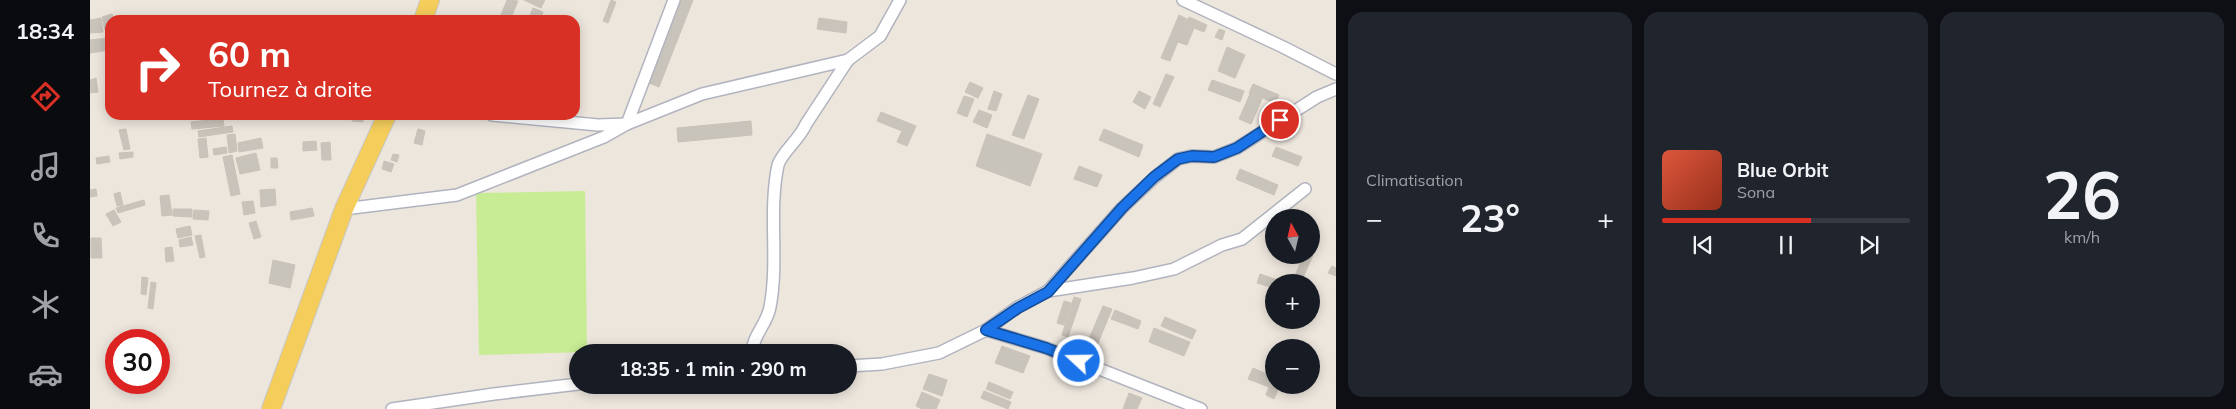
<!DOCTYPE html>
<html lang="fr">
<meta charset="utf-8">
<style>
:root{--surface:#171b24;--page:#20242c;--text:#f1f3f6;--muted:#9ea1a6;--line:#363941;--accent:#d93025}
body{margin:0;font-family:Mulish,sans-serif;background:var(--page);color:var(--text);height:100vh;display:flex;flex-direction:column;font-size:19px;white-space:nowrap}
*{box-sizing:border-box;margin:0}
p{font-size:16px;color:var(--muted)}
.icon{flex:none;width:28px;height:28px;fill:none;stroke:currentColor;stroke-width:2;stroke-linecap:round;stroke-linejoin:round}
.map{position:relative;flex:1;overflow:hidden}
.panel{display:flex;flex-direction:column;gap:12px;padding:12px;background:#0d0f14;width:900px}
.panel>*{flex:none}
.guide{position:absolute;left:15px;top:15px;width:475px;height:105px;border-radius:15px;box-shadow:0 2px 12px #0003;background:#d93025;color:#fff;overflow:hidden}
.needle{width:32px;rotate:352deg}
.fabs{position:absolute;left:1175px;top:209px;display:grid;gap:10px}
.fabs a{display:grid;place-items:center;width:55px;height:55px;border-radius:50%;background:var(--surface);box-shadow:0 2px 12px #0003;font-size:25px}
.speed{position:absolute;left:15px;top:329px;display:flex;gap:10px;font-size:25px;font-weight:700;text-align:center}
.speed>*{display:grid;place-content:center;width:65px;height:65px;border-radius:50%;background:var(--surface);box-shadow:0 2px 12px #0003;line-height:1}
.speed .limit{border:8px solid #d22;background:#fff;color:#111}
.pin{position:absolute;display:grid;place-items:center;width:42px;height:42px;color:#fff;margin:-21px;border:2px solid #fff;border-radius:50%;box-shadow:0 1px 5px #0007}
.me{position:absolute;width:55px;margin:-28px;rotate:291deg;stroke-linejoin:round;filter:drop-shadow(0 0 4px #0008)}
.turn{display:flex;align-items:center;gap:18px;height:105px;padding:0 20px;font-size:22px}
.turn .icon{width:65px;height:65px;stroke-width:2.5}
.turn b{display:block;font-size:35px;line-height:42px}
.big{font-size:38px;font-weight:700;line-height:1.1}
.panel .widget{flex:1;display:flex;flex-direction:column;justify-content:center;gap:8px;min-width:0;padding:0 18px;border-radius:15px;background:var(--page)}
.panel .dial{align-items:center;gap:0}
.dial b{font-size:65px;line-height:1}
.song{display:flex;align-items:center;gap:15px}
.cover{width:60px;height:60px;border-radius:8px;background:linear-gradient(135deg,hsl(10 70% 55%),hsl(10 70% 35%))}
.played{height:5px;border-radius:2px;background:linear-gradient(90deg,var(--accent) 60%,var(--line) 60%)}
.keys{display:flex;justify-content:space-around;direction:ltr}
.heat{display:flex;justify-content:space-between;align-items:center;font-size:28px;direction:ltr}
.panel .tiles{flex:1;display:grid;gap:12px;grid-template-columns:repeat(3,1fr)}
.trip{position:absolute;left:479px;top:344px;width:288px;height:50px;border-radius:25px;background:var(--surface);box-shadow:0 2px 12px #0003;font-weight:700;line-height:50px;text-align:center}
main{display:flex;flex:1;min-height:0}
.menu{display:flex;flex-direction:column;width:90px;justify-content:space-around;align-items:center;background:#090b0e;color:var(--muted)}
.menu .icon{width:35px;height:35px}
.menu .current{color:var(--accent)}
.menu b{font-size:22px;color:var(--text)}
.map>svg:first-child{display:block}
.pitch{fill:#c8ec94}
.building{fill:#c9c4bb;stroke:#c9c2b6}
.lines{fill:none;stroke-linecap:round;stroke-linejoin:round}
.street-casing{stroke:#b1b4bf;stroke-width:14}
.primary-casing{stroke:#c8c8c8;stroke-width:20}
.street{stroke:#fff;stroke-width:11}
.primary{stroke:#f4cd5b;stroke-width:18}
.route-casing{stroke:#114b97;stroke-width:12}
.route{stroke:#1a73e8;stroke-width:9}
</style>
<main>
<nav class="menu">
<b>18:34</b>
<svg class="icon current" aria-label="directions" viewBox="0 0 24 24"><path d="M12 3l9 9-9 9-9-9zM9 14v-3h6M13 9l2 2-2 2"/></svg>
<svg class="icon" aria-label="music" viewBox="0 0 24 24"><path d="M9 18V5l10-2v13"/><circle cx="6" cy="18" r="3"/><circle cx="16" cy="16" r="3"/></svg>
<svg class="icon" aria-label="phone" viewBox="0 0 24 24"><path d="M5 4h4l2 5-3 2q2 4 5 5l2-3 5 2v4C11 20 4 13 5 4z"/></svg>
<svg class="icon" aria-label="climate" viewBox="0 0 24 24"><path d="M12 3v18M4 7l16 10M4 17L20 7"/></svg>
<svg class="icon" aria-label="car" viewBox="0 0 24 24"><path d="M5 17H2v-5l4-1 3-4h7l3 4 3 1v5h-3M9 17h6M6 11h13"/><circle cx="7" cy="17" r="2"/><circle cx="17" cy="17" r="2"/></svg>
</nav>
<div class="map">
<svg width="1246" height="409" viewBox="0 0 1246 409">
<rect width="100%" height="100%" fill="#ede6dd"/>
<polygon class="pitch" points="495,191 497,352 389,355 386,193"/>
<g class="building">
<polygon points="417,0 428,1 420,20 409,20"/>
<polygon points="434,0 455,0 451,8"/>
<polygon points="521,0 526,2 518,23 513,21"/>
<polygon points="591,0 603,0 569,87 559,83"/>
<polygon points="443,8 453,12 450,20 438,20"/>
<polygon points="22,14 24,20 20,20 20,29 15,30 12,17"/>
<polygon points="1089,15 1097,19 1080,61 1071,58"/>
<polygon points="1099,17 1117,25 1114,32 1104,28 1097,45 1088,42"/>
<polygon points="11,18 13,32 0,33 0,20"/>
<polygon points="729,18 757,22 756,33 727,29"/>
<polygon points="1129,29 1135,31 1132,40 1125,37"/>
<polygon points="19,38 20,50 0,53 0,40"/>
<polygon points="1137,47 1155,55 1145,78 1128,71"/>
<polygon points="1076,74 1084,77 1070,107 1063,104"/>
<polygon points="6,78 8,92 1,93 0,80"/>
<polygon points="1122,80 1154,91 1150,102 1118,90"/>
<polygon points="880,82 893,88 888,98 875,92"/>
<polygon points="1163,84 1189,95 1185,103 1159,93"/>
<polygon points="904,91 912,94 906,111 898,109"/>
<polygon points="1049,91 1061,97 1055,109 1043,102"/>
<polygon points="1160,94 1172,99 1161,124 1149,119"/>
<polygon points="938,95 949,99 934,139 922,135"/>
<polygon points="874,96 884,99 877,117 867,113"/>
<polygon points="889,110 902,115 897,128 883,122"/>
<polygon points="791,112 826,126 817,146 807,142 812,131 787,121"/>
<polygon points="263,115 273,115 273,122 262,121"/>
<polygon points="330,115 345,115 345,119 330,117"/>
<polygon points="128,119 133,119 134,126 102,129 101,122"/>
<polygon points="661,121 662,135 588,142 587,128"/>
<polygon points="142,126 143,132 109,137 108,131"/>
<polygon points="36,129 40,149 34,150 29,130"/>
<polygon points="328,129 335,131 332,145 324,143"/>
<polygon points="1014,129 1053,145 1049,157 1009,140"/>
<polygon points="145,134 147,151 139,153 137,135"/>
<polygon points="897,134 952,154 940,186 886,166"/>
<polygon points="116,138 118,157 110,158 108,139"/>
<polygon points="171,138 173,148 149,152 148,143"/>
<polygon points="226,141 227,150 213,151 213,142"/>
<polygon points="240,142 241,160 232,160 231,143"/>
<polygon points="136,147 137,153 124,155 123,149"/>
<polygon points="1186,147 1212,157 1208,166 1182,156"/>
<polygon points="43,152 43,157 30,159 29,153"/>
<polygon points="166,153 170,170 150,174 146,158"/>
<polygon points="303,154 309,155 307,162 301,160"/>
<polygon points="142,155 150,194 141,196 133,157"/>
<polygon points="19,156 20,162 7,164 6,158"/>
<polygon points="181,158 187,158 188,168 181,168"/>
<polygon points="294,161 304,164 301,172 292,169"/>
<polygon points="989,166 1012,175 1007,187 984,179"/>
<polygon points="1150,169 1188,185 1184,195 1146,179"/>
<polygon points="6,189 7,196 0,197 0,190"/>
<polygon points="185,189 186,205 171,207 170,190"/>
<polygon points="30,192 33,205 27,206 24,194"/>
<polygon points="79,195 82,215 72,216 70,196"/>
<polygon points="54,200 55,205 28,213 26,208"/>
<polygon points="163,201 165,213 154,215 152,202"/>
<polygon points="222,208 224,216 201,220 200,212"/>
<polygon points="83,209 102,209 102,217 83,216"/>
<polygon points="24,210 31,222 23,226 16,214"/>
<polygon points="104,210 119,211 118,220 103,219"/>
<polygon points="166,221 171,237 164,239 159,223"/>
<polygon points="100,226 102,235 88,238 86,229"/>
<polygon points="111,235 115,257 110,258 105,236"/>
<polygon points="101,237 103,245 90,247 89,240"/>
<polygon points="1,238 11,238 12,258 1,258"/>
<polygon points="82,247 84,261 76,262 75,248"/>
<polygon points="1221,254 1223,255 1211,282 1202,282 1214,255"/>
<polygon points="183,260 205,265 200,288 179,283"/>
<polygon points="1242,266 1246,268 1246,276 1238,273"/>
<polygon points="1170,274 1193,282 1184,282 1184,288 1167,283"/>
<polygon points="52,277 58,278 56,295 51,294"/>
<polygon points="61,282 66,283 63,309 58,308"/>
<polygon points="984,297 991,299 978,337 972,335"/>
<polygon points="974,301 981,303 974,325 967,323"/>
<polygon points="1013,306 1022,309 1003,355 994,351"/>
<polygon points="1025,310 1051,321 1048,329 1021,319"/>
<polygon points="1075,317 1106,330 1102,339 1071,326"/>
<polygon points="1064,328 1100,342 1094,356 1059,342"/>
<polygon points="912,346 940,356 933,373 905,363"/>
<polygon points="1163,368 1184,377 1184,385 1190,385 1184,399 1176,395 1179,387 1158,379"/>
<polygon points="839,374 857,380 852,396 833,389"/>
<polygon points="899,382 923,392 920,399 896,389"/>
<polygon points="894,391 921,402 918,409 891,398"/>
<polygon points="832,392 850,400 846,409 832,409 826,406"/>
<polygon points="1039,393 1052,398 1047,409 1033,409"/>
</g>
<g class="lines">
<g class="street-casing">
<g id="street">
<polyline points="1093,0 1193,47 1246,74"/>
<polyline points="402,115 508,125 537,124 584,0"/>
<polyline points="254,209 367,195 514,137 537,124 612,94 758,60"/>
<polyline points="958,291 1032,208 1065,177 1088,159 1102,156 1124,157 1147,148 1227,97 1246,89"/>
<polyline points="896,330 956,348 1111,409"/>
<path d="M662,352c1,-17 15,-28 18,-45 9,-47 -2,-95 8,-142 4,-13 22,-26 28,-41l42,-64 32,-24 20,-36"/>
<polyline points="758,366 792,364 849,353 896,330 928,307 958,291 1043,278 1084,269 1132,245 1152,239 1215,189"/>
<polyline points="302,409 404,394 488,384"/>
</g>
</g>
<g class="primary-casing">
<g id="primary">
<polyline points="333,20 340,0"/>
<polyline points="181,409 254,209 297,115"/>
</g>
</g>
<use href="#street" class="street"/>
<use href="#primary" class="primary"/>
</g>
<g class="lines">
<g class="route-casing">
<polyline id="route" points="989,361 956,348 896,330 928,308 958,292 1032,208 1064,177 1088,159 1102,156 1124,157 1147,148 1190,120"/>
</g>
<use href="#route" class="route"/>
</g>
</svg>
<div class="fabs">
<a><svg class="needle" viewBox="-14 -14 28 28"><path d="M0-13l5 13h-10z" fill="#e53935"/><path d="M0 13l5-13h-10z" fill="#9ea1a6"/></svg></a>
<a>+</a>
<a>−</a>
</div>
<div class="speed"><div class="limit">30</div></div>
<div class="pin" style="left:1190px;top:120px;background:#d93025"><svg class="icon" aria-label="arrive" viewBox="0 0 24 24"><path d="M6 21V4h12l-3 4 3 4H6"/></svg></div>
<svg class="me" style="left:989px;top:361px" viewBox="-20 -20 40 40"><circle r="17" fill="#1a73e8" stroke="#fff" stroke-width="3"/><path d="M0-11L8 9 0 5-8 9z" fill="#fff"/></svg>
<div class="trip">18:35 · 1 min · 290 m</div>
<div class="guide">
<div class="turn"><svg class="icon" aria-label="right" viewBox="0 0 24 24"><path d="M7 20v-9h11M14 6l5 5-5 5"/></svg><div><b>60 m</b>Tournez à droite</div></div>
</div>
</div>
<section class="panel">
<div class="tiles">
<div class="widget"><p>Climatisation</p>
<div class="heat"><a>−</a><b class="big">23°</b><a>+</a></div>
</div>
<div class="widget">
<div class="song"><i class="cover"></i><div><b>Blue Orbit</b><p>Sona</p></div></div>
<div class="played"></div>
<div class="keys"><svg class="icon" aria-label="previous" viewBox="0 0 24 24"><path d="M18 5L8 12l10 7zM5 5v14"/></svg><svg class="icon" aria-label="pause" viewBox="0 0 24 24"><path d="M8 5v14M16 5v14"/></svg><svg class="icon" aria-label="next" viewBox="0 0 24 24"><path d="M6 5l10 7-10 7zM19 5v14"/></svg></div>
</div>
<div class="widget dial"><b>26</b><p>km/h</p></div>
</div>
</section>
</main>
